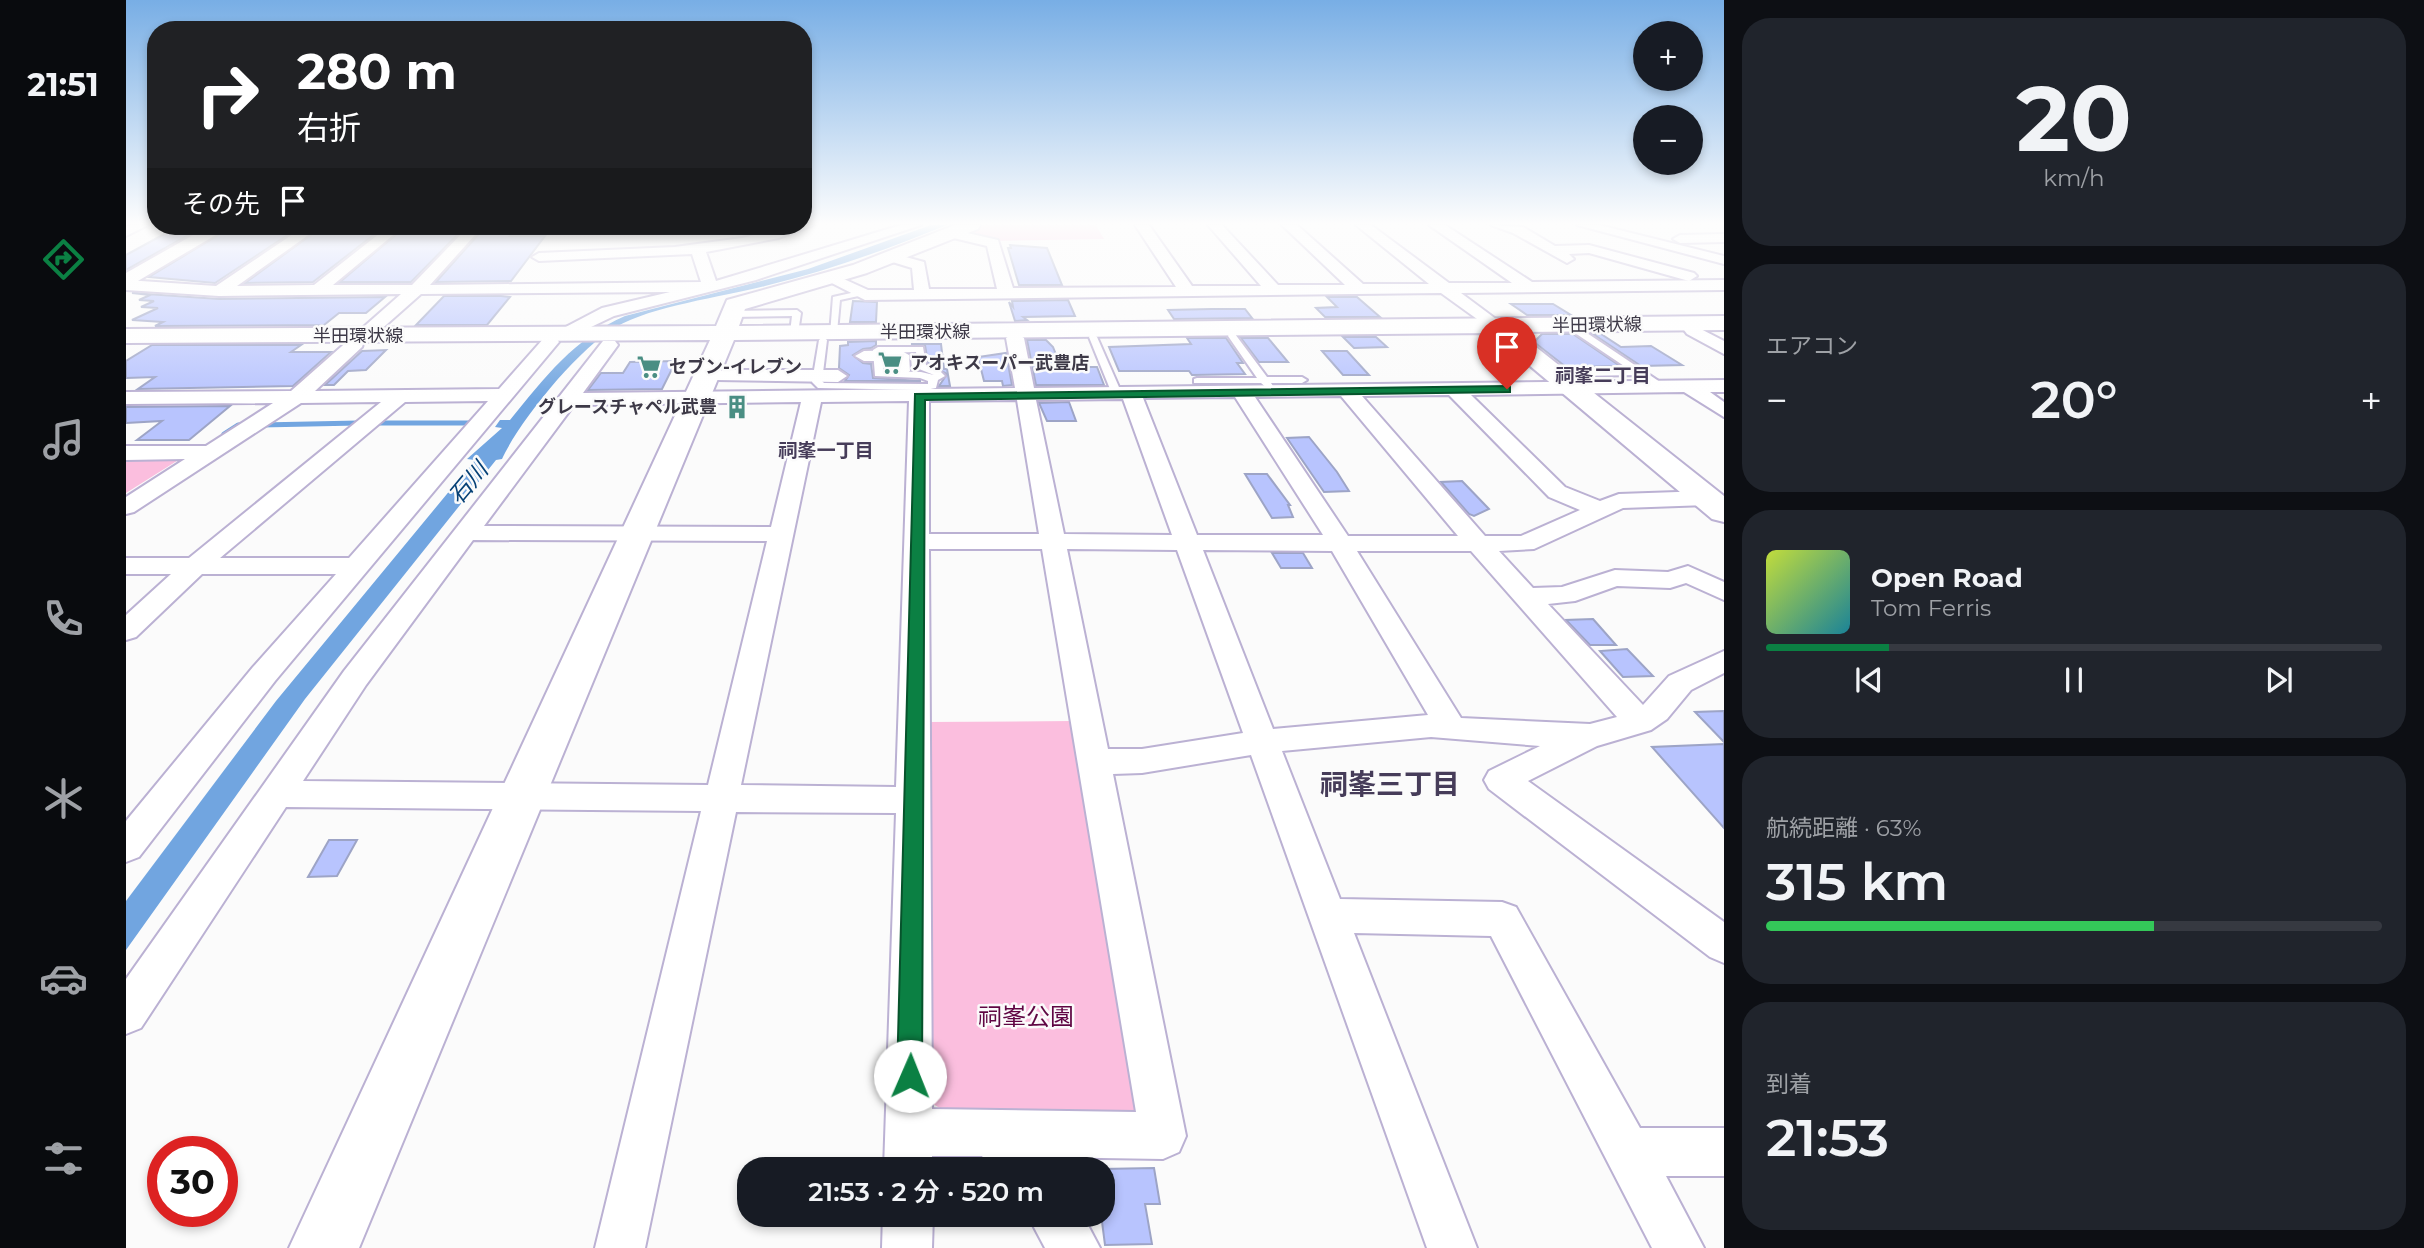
<!DOCTYPE html>
<html lang="ja">
<meta charset="utf-8">
<style>
:root{--surface:#171b24;--page:#20242c;--text:#f1f3f6;--muted:#9ea1a6;--line:#363941;--accent:#0b8043}
body{margin:0;font-family:Montserrat,"Noto Sans JP",sans-serif;background:var(--page);color:var(--text);height:100vh;display:flex;flex-direction:column;font-size:26px;white-space:nowrap}
*{box-sizing:border-box;margin:0}
p{font-size:23px;color:var(--muted)}
.icon{flex:none;width:38px;height:38px;fill:none;stroke:currentColor;stroke-width:2;stroke-linecap:round;stroke-linejoin:round}
.map{position:relative;flex:1;overflow:hidden}
.sheet{display:flex;flex-direction:column;gap:18px;padding:18px;background:#0d0f14;width:700px}
.sheet>*{flex:none}
.top-card{position:absolute;left:21px;top:21px;width:665px;height:214px;border-radius:28px;box-shadow:0 4px 10px #0003;background:#202124;color:#fff;overflow:hidden}
.fabs{position:absolute;left:1507px;top:21px;display:grid;gap:14px}
.fabs a{display:grid;place-items:center;width:70px;height:70px;border-radius:50%;background:var(--surface);box-shadow:0 4px 10px #0003;font-size:35px}
.speed{position:absolute;left:21px;top:1136px;display:flex;gap:14px;font-size:35px;font-weight:700;text-align:center}
.speed>*{display:grid;place-content:center;width:91px;height:91px;border-radius:50%;background:var(--surface);box-shadow:0 4px 10px #0003;line-height:1}
.speed .limit{border:10px solid #d22;background:#fff;color:#111}
.pin{position:absolute;display:grid;place-items:center;width:60px;height:60px;color:#fff;margin:-72px -30px;border-radius:50% 50% 50% 0;rotate:-45deg;box-shadow:0 0 7px #0007}
.pin .icon{rotate:45deg}
.me{position:absolute;width:77px;margin:-38px;rotate:1deg;stroke-linejoin:round;filter:drop-shadow(0 0 5px #0008)}
.turn{display:flex;align-items:center;gap:24px;height:147px;padding:0 35px;font-size:32px}
.turn .icon{width:91px;height:91px;stroke-width:2.5}
.turn b{display:block;font-size:49px;line-height:60px}
.then{display:flex;align-items:center;height:66px;padding:0 35px;background:#0003;gap:14px;font-size:26px}
.big{font-size:52px;font-weight:600;line-height:1.1}
.sheet .widget{flex:1;display:flex;flex-direction:column;justify-content:center;gap:10px;min-width:0;padding:0 24px;border-radius:28px;background:var(--page)}
.sheet .dial{align-items:center;gap:0}
.dial b{font-size:91px;line-height:1}
.song{display:flex;align-items:center;gap:21px}
.cover{width:84px;height:84px;border-radius:10px;background:linear-gradient(135deg,hsl(70 70% 55%),hsl(190 70% 35%))}
.played{height:7px;border-radius:4px;background:linear-gradient(90deg,var(--accent) 20%,var(--line) 20%)}
.keys{display:flex;justify-content:space-around;direction:ltr}
.heat{display:flex;justify-content:space-between;align-items:center;font-size:38px;direction:ltr}
.charge{height:10px;border-radius:5px;background:linear-gradient(90deg,#34c759 63%,var(--line) 0)}
.trip{position:absolute;left:611px;top:1157px;width:378px;height:70px;border-radius:28px;background:var(--surface);box-shadow:0 4px 10px #0003;font-weight:600;line-height:70px;text-align:center}
main{display:flex;flex:1;min-height:0}
.menu{display:flex;flex-direction:column;width:126px;justify-content:space-around;align-items:center;background:#090b0e;color:var(--muted)}
.menu .icon{width:49px;height:49px}
.menu .selected{color:var(--accent)}
.menu b{font-size:32px;color:var(--text)}
.map>svg:first-child{display:block}
.green{fill:#fbbede}
.water{fill:#71a5e0}
.lines{fill:none;stroke-linecap:round;stroke-linejoin:round}
.stream{stroke:#71a5e0;stroke-width:5}
.building{fill:#b8c4fe;stroke:#9da4c6;stroke-width:2}
.lane-casing{stroke:#bbb1d3;stroke-width:4}
.street-casing{stroke:#bbb1d3;stroke-width:4}
.secondary-casing{stroke:#bbb1d3;stroke-width:4}
.lane{fill:#fff;fill-rule:evenodd}
.street{fill:#fff;fill-rule:evenodd}
.secondary{fill:#fff;fill-rule:evenodd}
.route{fill:#0b8043;stroke:#07532c;stroke-width:2}
.labels{text-anchor:middle;stroke-width:5;stroke-linejoin:round;paint-order:stroke}
.far-street-label{font-size:18px;fill:#3d3947;stroke:#fbfbfb}
.far-poi-label{font-size:18px;font-weight:bold;fill:#3d3947;stroke:#fbfbfb;text-anchor:start}
.far-neighbourhood-label{font-size:19px;font-weight:bold;fill:#463c59;stroke:#fbfbfb}
.water-label{font-size:23px;font-style:italic;fill:#064176;stroke:#fbfbfb}
.near-park-label{font-size:24px;fill:#5f0643;stroke:#fbfbfb}
.near-neighbourhood-label{font-size:28px;font-weight:bold;fill:#463c59;stroke:#fbfbfb}
</style>
<main>
<nav class="menu">
<b>21:51</b>
<svg class="icon selected" aria-label="directions" viewBox="0 0 24 24"><path d="M12 3l9 9-9 9-9-9zM9 14v-3h6M13 9l2 2-2 2"/></svg>
<svg class="icon" aria-label="music" viewBox="0 0 24 24"><path d="M9 18V5l10-2v13"/><circle cx="6" cy="18" r="3"/><circle cx="16" cy="16" r="3"/></svg>
<svg class="icon" aria-label="phone" viewBox="0 0 24 24"><path d="M5 4h4l2 5-3 2q2 4 5 5l2-3 5 2v4C11 20 4 13 5 4z"/></svg>
<svg class="icon" aria-label="climate" viewBox="0 0 24 24"><path d="M12 3v18M4 7l16 10M4 17L20 7"/></svg>
<svg class="icon" aria-label="car" viewBox="0 0 24 24"><path d="M5 17H2v-5l4-1 3-4h7l3 4 3 1v5h-3M9 17h6M6 11h13"/><circle cx="7" cy="17" r="2"/><circle cx="17" cy="17" r="2"/></svg>
<svg class="icon" aria-label="filters" viewBox="0 0 24 24"><path d="M4 7h16M4 17h16"/><circle cx="9" cy="7" r="2"/><circle cx="15" cy="17" r="2"/></svg>
</nav>
<div class="map">
<svg width="1598" height="1248" viewBox="0 0 1598 1248">
<rect width="100%" height="100%" fill="#fbfbfb"/>
<g class="green">
<polygon points="856,225 970,225 978,239 869,241 837,233"/>
<polygon points="0,457 54,459 0,493"/>
<polygon points="947,721 1014,1105 1003,1117 820,1112 804,1102 801,722"/>
</g>
<path class="water" d="M805,225h16c-59,24 -120,46 -182,61 -43,11 -113,20 -149,41 -38,22 -96,93 -114,132l-6,1 -191,239 -179,251v-49l150,-200 199,-241 -8,-1 35,-31 -7,-1 5,-7h10c34,-42 65,-82 115,-104l183,-47z"/>
<g class="lines">
<g class="stream">
<polyline points="250,423 346,423"/>
<polyline points="135,425 232,423"/>
<polyline points="98,434 112,425 118,425"/>
</g>
</g>
<g class="building">
<polygon points="53,226 78,226 0,270 0,255"/>
<polygon points="107,226 175,226 89,283 23,277"/>
<polygon points="197,226 259,226 187,282 119,283"/>
<polygon points="280,226 340,226 285,282 214,282"/>
<polygon points="360,226 394,226 384,236 419,236 385,281 310,282"/>
<polygon points="884,245 921,248 936,285 893,285 882,248 885,248"/>
<polygon points="6,293 93,299 259,297 240,313 213,313 198,325 29,326 37,322 6,320 32,308 15,307 28,301 13,300 24,295"/>
<polygon points="318,296 375,296 384,297 361,325 290,325"/>
<polygon points="1201,297 1231,297 1254,317 1199,317 1190,308 1211,307"/>
<polygon points="942,300 949,316 897,317 901,320 889,321 883,302 887,307 886,301"/>
<polygon points="727,301 751,302 750,322 724,322"/>
<polygon points="1385,304 1427,304 1445,315 1401,315"/>
<polygon points="1086,309 1119,309 1126,318 1048,319 1042,310"/>
<polygon points="1416,334 1447,334 1494,366 1440,367 1408,342"/>
<polygon points="1467,334 1475,334 1495,347 1525,346 1556,365 1515,366"/>
<polygon points="1217,337 1250,337 1261,347 1228,348"/>
<polygon points="1061,338 1100,338 1117,363 1111,363 1119,374 1066,375 1063,371 993,371 983,347 1065,344"/>
<polygon points="1115,338 1142,338 1162,362 1133,362"/>
<polygon points="901,340 920,340 927,347 935,367 971,367 978,385 910,385"/>
<polygon points="750,341 750,345 745,348 737,349 727,355 737,363 745,364 747,378 795,381 719,381 723,375 713,368 714,346 722,345 722,342"/>
<polygon points="785,344 815,344 818,369 821,369 824,386 813,386 821,374 802,363 799,345"/>
<polygon points="26,345 175,345 165,352 205,352 167,386 12,389 29,377 0,378 0,361"/>
<polygon points="260,350 240,370 222,371 208,385 199,385 236,351"/>
<polygon points="1196,351 1221,351 1243,375 1217,375"/>
<polygon points="880,353 886,385 877,386 876,381 858,381 852,357"/>
<polygon points="550,361 536,389 462,390 475,373 497,373 504,362"/>
<polygon points="943,402 950,421 921,421 913,403"/>
<polygon points="104,406 63,440 11,440 36,421 0,423 0,407"/>
<polygon points="1183,437 1211,472 1223,491 1198,492 1161,438"/>
<polygon points="1119,474 1141,474 1164,505 1162,505 1167,517 1146,518"/>
<polygon points="1336,481 1363,509 1348,516 1343,514 1315,482"/>
<polygon points="1146,553 1177,553 1186,568 1155,568"/>
<polygon points="1467,619 1490,645 1464,645 1440,620"/>
<polygon points="1501,649 1527,676 1497,677 1474,651"/>
<polygon points="1598,711 1598,742 1569,712"/>
<polygon points="1598,744 1598,828 1526,747"/>
<polygon points="203,840 231,840 211,876 182,877"/>
<polygon points="1028,1168 1034,1204 1019,1204 1026,1244 979,1245 975,1214 976,1169"/>
</g>
<g class="lines">
<g class="lane-casing">
<g id="lane">
<polygon points="734,291 737,291 737,295 714,300 711,332 704,334 707,297"/>
<polygon points="671,310 675,313 672,333 668,336 664,333 666,316 605,317 601,314 605,311"/>
<polygon points="1449,329 1455,329 1540,386 1532,388 1512,375 1450,376 1450,372 1453,371 1504,370 1449,333"/>
<polygon points="967,334 971,337 996,394 994,396 986,394 963,337"/>
<polygon points="1103,334 1109,334 1141,377 1176,377 1181,380 1176,383 1145,383 1147,386 1142,389 1135,383 1068,383 1068,379 1071,378 1131,378 1102,336"/>
<path d="M697,337l4,3 -5,41 2,2 104,1v-3l-8,-3 -45,-2 -2,-26 5,-3h45l3,18 12,4 7,7 -7,4 -2,8 -11,2 -107,-2 -6,-6 7,-42zM790,352l3,17 15,6 -13,-3 -38,-1v-18z"/>
</g>
</g>
<g class="street-casing">
<g id="street">
<polygon points="5,225 22,225 0,236 0,227"/>
<path d="M688,225l-35,13 -73,14 10,29 185,-56h20l-165,55 -142,36 -48,23 -6,-1 -3,-4 3,-4 42,-22 68,-16 -249,2 -52,46 -5,1 -2,6 -47,44 184,-2 45,-51h12l3,4 -284,339 -136,176 -13,5v-41l127,-154 83,-93h-134l-66,63 -10,3v-25l45,-41h-45v-16h63l192,-156 -80,1 -167,109 -8,2v-17l59,-38 -59,1v-14h80l67,-43 -147,1v-12l165,-1 110,-97 -182,2 -93,-6v-10l90,6 89,-60h16l-84,60 77,-1 75,-59h15l-71,59h79l57,-59h14l-53,59 271,-3 -9,-28 -153,7 -7,-4 7,-4 136,-6 67,-9 48,-12zM362,401l-139,157h-129l185,-156z"/>
<polygon points="1009,225 1023,225 1066,286 1135,286 1082,225 1096,225 1152,285 1219,285 1156,225 1171,225 1237,284 1303,284 1230,225 1245,225 1323,283 1386,283 1303,225 1319,225 1406,282 1598,280 1598,290 1335,293 1382,328 1385,332 1382,336 1376,337 1315,293 739,300 696,278 704,273 709,275 742,290 788,290 786,268 760,260 758,257 765,253 798,262 803,289 871,289 861,246 819,236 819,230 824,229 872,240 887,288 1050,287"/>
<polygon points="1365,225 1397,227 1429,246 1463,245 1568,273 1571,276 1563,281 1463,253 1443,254 1448,259 1441,263 1387,233"/>
<polygon points="1451,225 1473,225 1598,256 1598,264"/>
<polygon points="431,226 554,226 547,230 434,233 427,229"/>
<polygon points="1598,234 1598,242 1554,243 1547,239 1554,235"/>
<polygon points="1567,325 1598,341 1598,354 1561,334 1558,330"/>
<path d="M889,333l9,5 10,50 690,-8v12h-14l14,10v15l-40,-25 -213,3 94,92 35,14 19,-7 88,-3 8,2 4,5 -4,5 -8,2 -84,3 -89,41 -35,2 34,37 29,-1 53,-17 53,2 20,-6 36,16v18l-38,-17 -16,5 -53,-2 -42,15 -27,3 95,101 26,-29 55,-25v22l-33,17 -24,29 -16,11 -54,16 -69,35 196,141v41l-14,-6 -221,-168 -5,-9 5,-9 51,-25 -109,-9 -149,14 58,148 162,3 14,5 124,221h84v48h-58l38,72h-52l-161,-312 -137,-3 123,315h-50l-176,-493 -109,18 -29,1 73,362 -7,16 -16,7 -124,-2 5,12h-53l-9,-13h-50v13h-48l12,-356 -160,-1 -91,436h-50l106,-437 -415,-4 -145,221 -15,6v-55l218,-308 259,-330h12l3,4 -35,48 432,-5 -9,-50zM1323,395l100,102 31,13 -59,26h-36l-123,-140zM1215,396l117,140h-110l-93,-139zM1109,397l88,138h-126l-54,-137zM997,399l49,136 -108,-1 -28,-134zM891,400l22,134h-110v-133zM783,401l-13,386 -155,-2 80,-383zM675,402l-30,125 -287,-1 90,-121zM347,540l294,1 -59,244 -405,-4 63,-96zM803,549h113l94,563 -204,-3zM941,549l110,1 66,183 -101,16h-34zM1077,550l129,1 96,164 -155,14zM1231,551h114l146,166 -27,7 -129,-6z"/>
<polygon points="774,350 783,355 784,371 775,377 766,371 765,361 738,361 729,356 738,351"/>
<polygon points="598,370 712,370 721,376 712,382 591,380 589,376 591,372"/>
<polygon points="757,1214 807,1214 806,1248 756,1248"/>
<polygon points="901,1214 956,1214 974,1248 919,1248"/>
</g>
</g>
<g class="secondary-casing">
<g id="secondary">
<polygon points="829,225 854,225 852,229 741,273 619,309 613,326 1598,316 1598,330 1391,332 1598,496 1598,522 1586,519 1365,333 608,340 233,1248 163,1248 584,340 0,343 0,329 590,326 601,300 727,265"/>
<polygon points="83,226 105,226 0,288 0,273"/>
</g>
</g>
<use href="#lane" class="lane"/>
<use href="#street" class="street"/>
<use href="#secondary" class="secondary"/>
</g>
<linearGradient id="sky" x2="0" y2="1"><stop stop-color="#78aee5"/><stop offset="0.56" stop-color="#fdfdfd"/><stop offset="1" stop-color="#fdfdfd" stop-opacity="0"/></linearGradient>
<rect width="1598" height="399" fill="url(#sky)"/>
<polygon class="route" points="1381,386 1384,387 1384,392 799,400 796,1076 793,1085 784,1089 775,1085 771,1076 789,394"/>
<defs>
<g id="supermarket-bare" transform="scale(1.89)"><path d="M-6-5.5h2.5l.6 2H6L4.5 2H-2.5L-4.4-4H-6ZM-1.5 3.2a1.3 1.3 0 1 0 .1 0ZM3 3.2a1.3 1.3 0 1 0 .1 0Z" fill="#4a8e83" stroke="#fbfbfb" stroke-width="2.5" paint-order="stroke"/></g>
<g id="building-bare" transform="scale(1.89)"><path d="M-4-6H4V6H1V3H-1V6H-4ZM-2.5-4.3h1.7v1.8h-1.7ZM.8-4.3h1.7v1.8H.8ZM-2.5-1h1.7V.8h-1.7ZM.8-1h1.7V.8H.8Z" fill="#4a8e83" stroke="#fbfbfb" stroke-width="2.5" paint-order="stroke"/></g>
</defs>
<g fill-rule="evenodd">
<use href="#supermarket-bare" x="764" y="363"/>
<use href="#supermarket-bare" x="523" y="367"/>
<use href="#building-bare" x="611" y="407"/>
</g>
<g class="labels">
<g class="far-street-label">
<text transform="translate(1471 325) rotate(-1)" y="6">半田環状線</text>
<text x="799" y="338">半田環状線</text>
<text x="232" y="342">半田環状線</text>
</g>
<g class="far-poi-label">
<text x="784" y="369">アオキスーパー武豊店</text>
<text x="543" y="373">セブン-イレブン</text>
<text x="591" y="413" text-anchor="end">グレースチャペル武豊</text>
</g>
<g class="far-neighbourhood-label">
<text x="1477" y="382">祠峯二丁目</text>
<text x="700" y="457">祠峯一丁目</text>
</g>
<g class="water-label">
<text transform="translate(342 483) rotate(-50)" y="8">石川</text>
</g>
<g class="near-park-label">
<text x="900" y="1025">祠峯公園</text>
</g>
<g class="near-neighbourhood-label">
<text x="1264" y="794">祠峯三丁目</text>
</g>
</g>
</svg>
<div class="fabs">
<a>+</a>
<a>−</a>
</div>
<div class="speed"><div class="limit">30</div></div>
<div class="pin" style="left:1381px;top:389px;background:#d93025"><svg class="icon" aria-label="arrive" viewBox="0 0 24 24"><path d="M6 21V4h12l-3 4 3 4H6"/></svg></div>
<svg class="me" style="left:784px;top:1076px" viewBox="-20 -20 40 40"><circle r="19" fill="#fff"/><path d="M0-13L10 11 0 6-10 11z" fill="#0b8043"/></svg>
<div class="trip">21:53 · 2 分 · 520 m</div>
<div class="top-card">
<div class="turn"><svg class="icon" aria-label="right" viewBox="0 0 24 24"><path d="M7 20v-9h11M14 6l5 5-5 5"/></svg><div><b>280 m</b>右折</div></div>
<div class="then">その先<svg class="icon" aria-label="arrive" viewBox="0 0 24 24"><path d="M6 21V4h12l-3 4 3 4H6"/></svg></div>
</div>
</div>
<section class="sheet">
<div class="widget dial"><b>20</b><p>km/h</p></div>
<div class="widget"><p>エアコン</p>
<div class="heat"><a>−</a><b class="big">20°</b><a>+</a></div>
</div>
<div class="widget">
<div class="song"><i class="cover"></i><div><b>Open Road</b><p>Tom Ferris</p></div></div>
<div class="played"></div>
<div class="keys"><svg class="icon" aria-label="previous" viewBox="0 0 24 24"><path d="M18 5L8 12l10 7zM5 5v14"/></svg><svg class="icon" aria-label="pause" viewBox="0 0 24 24"><path d="M8 5v14M16 5v14"/></svg><svg class="icon" aria-label="next" viewBox="0 0 24 24"><path d="M6 5l10 7-10 7zM19 5v14"/></svg></div>
</div>
<div class="widget"><p>航続距離 · 63%</p><b class="big">315 km</b><div class="charge"></div></div>
<div class="widget"><p>到着</p><b class="big">21:53</b></div>
</section>
</main>
